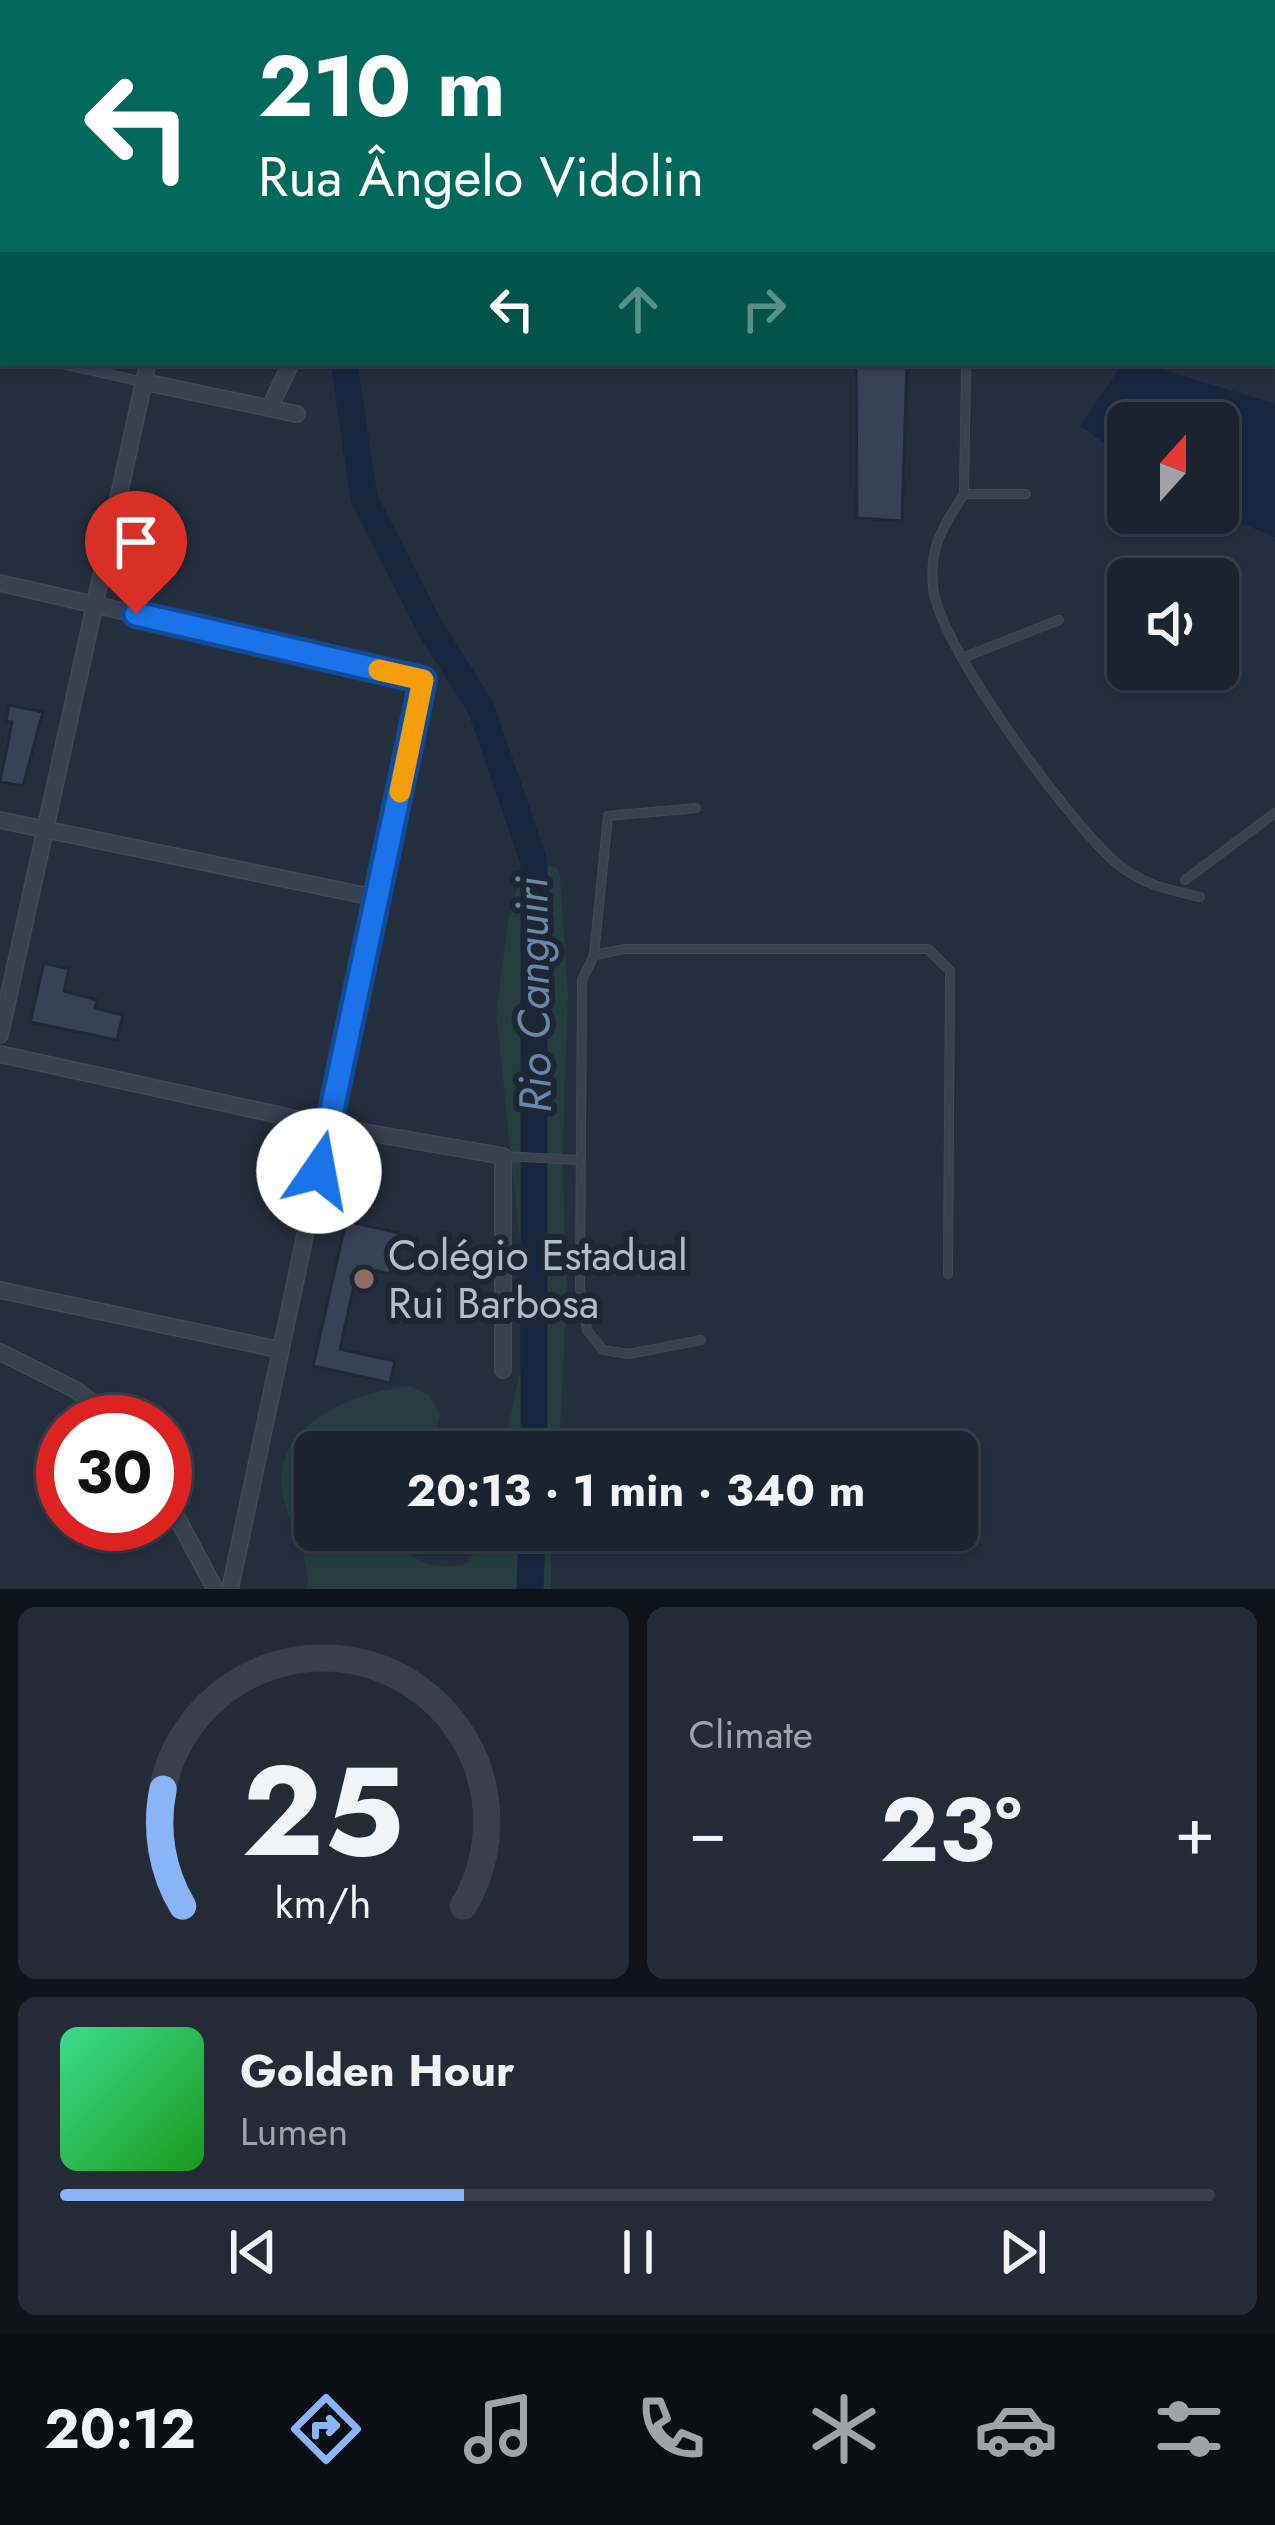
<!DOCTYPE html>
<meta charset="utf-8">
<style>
:root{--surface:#1b232e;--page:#242b36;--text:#f1f3f6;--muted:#a0a4aa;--line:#39404a;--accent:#8ab4f8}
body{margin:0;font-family:Jost,sans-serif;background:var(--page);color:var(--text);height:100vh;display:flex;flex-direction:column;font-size:45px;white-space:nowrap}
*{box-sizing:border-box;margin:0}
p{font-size:39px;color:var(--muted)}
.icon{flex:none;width:66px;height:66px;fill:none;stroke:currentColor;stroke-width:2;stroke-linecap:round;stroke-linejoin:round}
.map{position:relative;height:1589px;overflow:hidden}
.side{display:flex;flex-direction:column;gap:18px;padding:18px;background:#0f1319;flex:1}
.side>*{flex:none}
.guide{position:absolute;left:0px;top:0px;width:1275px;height:366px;box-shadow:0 3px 9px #0004,0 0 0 3px var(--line);background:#00695c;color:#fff;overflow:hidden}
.needle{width:78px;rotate:21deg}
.fabs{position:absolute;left:1107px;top:402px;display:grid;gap:24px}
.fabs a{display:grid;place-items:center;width:132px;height:132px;border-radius:18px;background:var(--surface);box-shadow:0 3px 9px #0004,0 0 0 3px var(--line);font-size:60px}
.speed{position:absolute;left:36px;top:1395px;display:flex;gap:24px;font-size:60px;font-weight:700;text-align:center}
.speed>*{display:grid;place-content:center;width:156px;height:156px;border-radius:50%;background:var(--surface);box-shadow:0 3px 9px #0004,0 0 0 3px var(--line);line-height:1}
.speed .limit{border:18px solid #d22;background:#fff;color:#111}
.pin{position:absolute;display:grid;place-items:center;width:102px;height:102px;color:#fff;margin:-123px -51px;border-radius:50% 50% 50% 0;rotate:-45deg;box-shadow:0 0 12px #0007}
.pin .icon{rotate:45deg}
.me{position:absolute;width:132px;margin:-66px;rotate:12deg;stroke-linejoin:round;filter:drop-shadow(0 0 9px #0008)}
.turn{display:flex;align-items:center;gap:42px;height:252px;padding:0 60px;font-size:54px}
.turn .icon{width:156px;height:156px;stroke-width:2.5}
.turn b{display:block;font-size:84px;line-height:102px}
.lanes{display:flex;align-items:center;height:114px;padding:0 60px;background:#0003;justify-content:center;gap:60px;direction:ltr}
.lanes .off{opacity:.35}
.big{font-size:90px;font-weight:700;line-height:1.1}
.side .card{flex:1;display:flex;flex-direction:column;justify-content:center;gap:18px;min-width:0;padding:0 42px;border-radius:18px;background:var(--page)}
.side .dial{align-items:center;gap:0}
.dial svg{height:312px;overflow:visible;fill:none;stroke:var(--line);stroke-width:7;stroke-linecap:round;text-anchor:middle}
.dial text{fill:var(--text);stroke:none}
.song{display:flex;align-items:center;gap:36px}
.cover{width:144px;height:144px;border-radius:18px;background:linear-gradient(135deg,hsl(150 70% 55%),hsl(120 70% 35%))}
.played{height:12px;border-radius:6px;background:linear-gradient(90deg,var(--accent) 35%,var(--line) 35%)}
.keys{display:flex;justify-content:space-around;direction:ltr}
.heat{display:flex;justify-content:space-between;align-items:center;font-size:66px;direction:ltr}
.side .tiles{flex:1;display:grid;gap:18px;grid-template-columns:1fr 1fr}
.card:last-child{grid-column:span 2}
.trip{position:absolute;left:294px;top:1431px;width:684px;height:120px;border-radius:18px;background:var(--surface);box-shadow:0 3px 9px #0004,0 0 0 3px var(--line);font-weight:700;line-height:120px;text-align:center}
.dock{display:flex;height:192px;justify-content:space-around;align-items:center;background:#0b0e12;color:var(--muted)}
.dock .icon{width:84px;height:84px}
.dock .active{color:var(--accent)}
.dock b{font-size:54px;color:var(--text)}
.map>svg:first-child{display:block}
.green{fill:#263c3f}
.water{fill:#17263c}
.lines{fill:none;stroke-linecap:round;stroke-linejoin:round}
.river{stroke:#17263c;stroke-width:27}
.building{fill:#364354;stroke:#1f2835;stroke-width:3}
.lane-casing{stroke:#414a57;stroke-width:10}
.street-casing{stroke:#414a57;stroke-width:18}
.highway-casing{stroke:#434c59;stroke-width:30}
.lane{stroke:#38414e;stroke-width:8}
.street{stroke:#38414e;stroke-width:15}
.highway{stroke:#746855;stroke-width:27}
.route-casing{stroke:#114b97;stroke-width:30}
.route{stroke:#1a73e8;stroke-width:21}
.slow{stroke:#f59e0b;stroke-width:21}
.education-dot{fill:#8d6e63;stroke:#1d2633;stroke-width:4.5}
.labels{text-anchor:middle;stroke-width:12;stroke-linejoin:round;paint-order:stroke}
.poi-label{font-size:42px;fill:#b4bcc9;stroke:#1d2633;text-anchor:start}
.water-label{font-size:45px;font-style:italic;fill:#6d86a8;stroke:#1d2633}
</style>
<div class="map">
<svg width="1275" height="1589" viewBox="0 0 1275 1589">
<rect width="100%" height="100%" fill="#242f3e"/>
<g class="green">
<polygon points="525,856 558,869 560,876 568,997 562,1160 567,1287 559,1452 503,1452 523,1357 526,1299 496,1012 508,923"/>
<path d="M410,1386l19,9 11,19 -9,34 -116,4v78h75l2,12c26,21 42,30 76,21l21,-33h62v59h-244c3,-34 -16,-57 -23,-89 -18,-74 66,-107 126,-114z"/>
</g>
<polygon class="water" points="1123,363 1142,363 1275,404 1275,537 1215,513 1218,423 1128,423 1128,460 1080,426"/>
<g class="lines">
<g class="river">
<polyline points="415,3 416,0"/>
<polyline points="344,363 364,498 429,626 481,708 534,862 534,1452"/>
<polyline points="530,1589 532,1530"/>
</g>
</g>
<g class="building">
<polygon points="856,363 907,363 902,521 857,518"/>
<polygon points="9,705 43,712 23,786 0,782 12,722 6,721"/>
<polygon points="44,963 69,969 64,991 97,1000 95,1008 123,1015 117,1040 30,1022"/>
<polygon points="346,1221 399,1233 390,1274 358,1267 340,1349 395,1361 390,1383 313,1366"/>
</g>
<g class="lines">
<g class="lane-casing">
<g id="lane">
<polyline points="0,350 3,351"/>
<polyline points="58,363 143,382"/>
<polyline points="962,363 966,368 964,494 1026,494"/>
<path d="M964,494c-21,32 -35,53 -31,93 6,60 135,233 182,275 25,22 54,28 85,35"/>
<polyline points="962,658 1059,620"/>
<polyline points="1185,880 1275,813"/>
<polyline points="594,955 608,816 696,808"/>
<polyline points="503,1156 577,1160"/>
<polyline points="701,1340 629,1354 603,1350 587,1330 580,1288 582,980 594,955 624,949 928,949 950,971 948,1274"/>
</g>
</g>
<g class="street-casing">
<g id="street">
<polyline points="0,54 3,55"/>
<polyline points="144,382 297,414"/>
<polyline points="270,407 291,363"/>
<polyline points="0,583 423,680 230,1589"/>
<polyline points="0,820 377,898"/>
<polyline points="0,1035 148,363"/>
<polyline points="0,1054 329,1126 503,1156 503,1370"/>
<polyline points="0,1290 281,1350"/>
<polyline points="0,1352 74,1389 120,1422"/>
<polyline points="165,1495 215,1589"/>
</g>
</g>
<g class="highway-casing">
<g id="highway">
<polyline points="107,0 119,3"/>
<polyline points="0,7 3,7"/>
<polyline points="1272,277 1275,277"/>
<polyline points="1272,302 1275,303"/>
</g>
</g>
<use href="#lane" class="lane"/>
<use href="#street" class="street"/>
<use href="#highway" class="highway"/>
</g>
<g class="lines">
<g class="route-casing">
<polyline id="route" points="136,614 423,680 319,1171"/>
</g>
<use href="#route" class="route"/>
<polyline class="slow" points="379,670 423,680 400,792"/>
</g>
<circle class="education-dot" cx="364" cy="1279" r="12"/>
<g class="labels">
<g class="poi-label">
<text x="388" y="1270">Colégio Estadual<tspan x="388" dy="48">Rui Barbosa</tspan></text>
</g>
<g class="water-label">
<text transform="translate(533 995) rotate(-91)" y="16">Rio Canguiri</text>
</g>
</g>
</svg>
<div class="fabs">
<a><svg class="needle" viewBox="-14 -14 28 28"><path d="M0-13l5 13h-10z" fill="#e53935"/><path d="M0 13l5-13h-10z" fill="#a0a4aa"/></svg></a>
<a><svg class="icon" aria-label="sound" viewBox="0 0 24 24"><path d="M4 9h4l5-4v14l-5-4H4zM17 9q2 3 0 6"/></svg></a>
</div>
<div class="speed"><div class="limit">30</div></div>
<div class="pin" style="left:136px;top:614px;background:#d93025"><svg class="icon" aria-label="arrive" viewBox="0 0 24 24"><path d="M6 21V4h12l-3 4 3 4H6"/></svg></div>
<svg class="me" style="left:319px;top:1171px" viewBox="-20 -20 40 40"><circle r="19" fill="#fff"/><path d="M0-13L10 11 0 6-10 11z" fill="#1a73e8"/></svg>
<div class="trip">20:13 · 1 min · 340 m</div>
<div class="guide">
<div class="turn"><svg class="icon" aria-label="left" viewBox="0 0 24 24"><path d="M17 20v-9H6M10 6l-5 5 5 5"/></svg><div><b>210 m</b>Rua Ângelo Vidolin</div></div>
<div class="lanes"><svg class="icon" aria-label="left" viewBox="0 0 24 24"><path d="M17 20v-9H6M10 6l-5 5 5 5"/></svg><svg class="icon off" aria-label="ahead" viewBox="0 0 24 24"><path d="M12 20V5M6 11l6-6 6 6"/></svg><svg class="icon off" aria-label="right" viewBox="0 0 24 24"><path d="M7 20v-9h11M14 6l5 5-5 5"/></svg></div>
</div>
</div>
<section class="side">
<div class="tiles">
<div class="card dial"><svg viewBox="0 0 100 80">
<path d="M14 69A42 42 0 1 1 86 69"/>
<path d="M14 69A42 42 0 0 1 9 39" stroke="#8ab4f8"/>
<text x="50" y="56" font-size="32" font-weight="700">25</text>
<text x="50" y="72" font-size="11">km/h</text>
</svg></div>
<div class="card"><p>Climate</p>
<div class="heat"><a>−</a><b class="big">23°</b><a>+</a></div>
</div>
<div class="card">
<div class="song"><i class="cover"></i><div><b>Golden Hour</b><p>Lumen</p></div></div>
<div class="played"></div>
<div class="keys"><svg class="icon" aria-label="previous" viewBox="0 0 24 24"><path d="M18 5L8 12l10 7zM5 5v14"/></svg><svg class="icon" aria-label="pause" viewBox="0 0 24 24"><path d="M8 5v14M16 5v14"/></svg><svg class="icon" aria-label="next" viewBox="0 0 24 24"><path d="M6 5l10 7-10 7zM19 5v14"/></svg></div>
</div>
</div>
</section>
<nav class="dock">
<b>20:12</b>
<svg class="icon active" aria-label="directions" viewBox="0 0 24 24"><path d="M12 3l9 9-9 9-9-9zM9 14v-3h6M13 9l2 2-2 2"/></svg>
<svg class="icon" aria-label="music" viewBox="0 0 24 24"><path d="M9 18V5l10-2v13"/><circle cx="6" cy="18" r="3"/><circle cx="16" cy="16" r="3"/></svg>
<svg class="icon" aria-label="phone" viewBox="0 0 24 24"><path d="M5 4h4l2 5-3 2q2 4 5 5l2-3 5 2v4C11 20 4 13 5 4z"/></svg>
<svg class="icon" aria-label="climate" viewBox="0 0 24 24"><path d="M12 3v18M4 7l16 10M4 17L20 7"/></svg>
<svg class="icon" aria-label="car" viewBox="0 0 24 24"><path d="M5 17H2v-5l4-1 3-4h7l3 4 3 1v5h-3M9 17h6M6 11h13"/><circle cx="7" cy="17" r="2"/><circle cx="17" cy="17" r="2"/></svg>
<svg class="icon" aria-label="filters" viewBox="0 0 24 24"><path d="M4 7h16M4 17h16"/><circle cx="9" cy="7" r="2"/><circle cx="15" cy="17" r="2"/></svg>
</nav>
